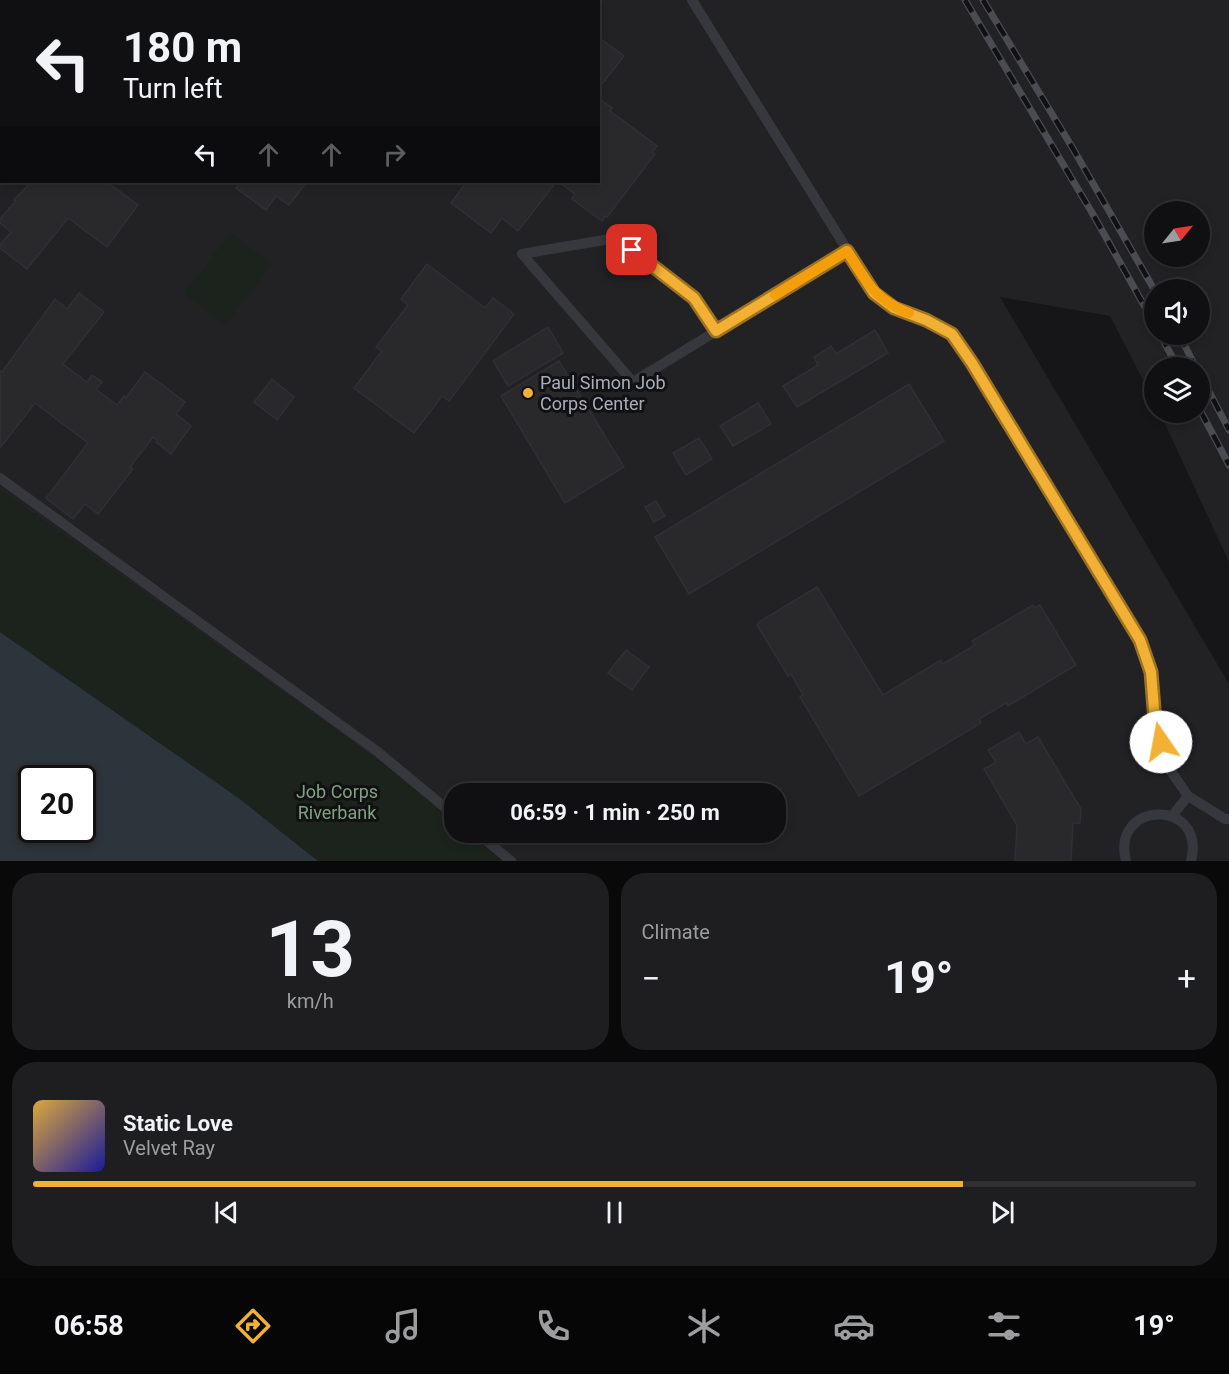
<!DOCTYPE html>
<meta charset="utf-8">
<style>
:root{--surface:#101012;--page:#1e1e20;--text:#f1f3f6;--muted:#9c9d9f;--line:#303032;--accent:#f2b134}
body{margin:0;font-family:Roboto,sans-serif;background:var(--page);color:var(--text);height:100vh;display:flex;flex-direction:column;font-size:22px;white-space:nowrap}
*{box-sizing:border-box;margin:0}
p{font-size:20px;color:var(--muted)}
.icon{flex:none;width:33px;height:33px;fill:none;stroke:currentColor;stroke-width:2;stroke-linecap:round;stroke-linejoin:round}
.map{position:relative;height:861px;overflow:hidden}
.panel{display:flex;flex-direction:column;gap:12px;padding:12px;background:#09090a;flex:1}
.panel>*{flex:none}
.guide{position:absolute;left:0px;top:0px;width:600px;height:183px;box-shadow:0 3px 9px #0003,0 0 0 2px var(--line);background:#101012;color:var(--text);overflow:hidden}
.needle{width:39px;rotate:60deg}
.buttons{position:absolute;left:1144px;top:201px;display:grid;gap:12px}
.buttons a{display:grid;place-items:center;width:66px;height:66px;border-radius:50%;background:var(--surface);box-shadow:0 3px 9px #0003,0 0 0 2px var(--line);font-size:30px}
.speed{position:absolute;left:18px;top:765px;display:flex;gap:12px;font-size:30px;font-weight:700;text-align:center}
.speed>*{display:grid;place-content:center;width:78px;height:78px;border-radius:50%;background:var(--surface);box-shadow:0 3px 9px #0003,0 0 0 2px var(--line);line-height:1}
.speed .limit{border:3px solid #111;border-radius:9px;background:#fff;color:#111}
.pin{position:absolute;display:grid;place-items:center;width:51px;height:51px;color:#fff;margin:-26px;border-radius:12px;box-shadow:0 3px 9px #0006}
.me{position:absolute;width:66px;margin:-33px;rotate:348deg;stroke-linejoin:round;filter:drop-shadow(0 0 4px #0008)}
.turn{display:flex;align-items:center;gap:21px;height:126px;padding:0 24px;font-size:27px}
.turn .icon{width:78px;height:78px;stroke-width:2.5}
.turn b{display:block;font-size:42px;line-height:51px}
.lanes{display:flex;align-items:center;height:57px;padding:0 24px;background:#0003;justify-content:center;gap:30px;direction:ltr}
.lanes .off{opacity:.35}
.big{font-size:45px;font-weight:700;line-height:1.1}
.panel .widget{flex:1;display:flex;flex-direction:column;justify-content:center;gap:9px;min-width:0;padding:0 21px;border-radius:24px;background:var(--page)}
.panel .dial{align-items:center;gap:0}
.dial b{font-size:78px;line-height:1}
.song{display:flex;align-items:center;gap:18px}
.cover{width:72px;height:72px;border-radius:9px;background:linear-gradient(135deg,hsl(40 70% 55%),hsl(240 70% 35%))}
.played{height:6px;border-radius:3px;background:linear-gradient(90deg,var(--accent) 80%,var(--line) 80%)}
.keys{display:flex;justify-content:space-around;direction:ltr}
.heat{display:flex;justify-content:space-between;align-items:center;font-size:33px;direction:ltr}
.panel .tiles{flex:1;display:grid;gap:12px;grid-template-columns:1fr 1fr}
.widget:last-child{grid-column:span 2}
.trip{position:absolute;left:444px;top:783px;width:342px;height:60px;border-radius:24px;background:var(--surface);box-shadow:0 3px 9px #0003,0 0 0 2px var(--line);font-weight:700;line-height:60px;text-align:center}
.dock{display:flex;height:96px;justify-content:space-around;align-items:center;background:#060607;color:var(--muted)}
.dock .icon{width:42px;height:42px}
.dock .on{color:var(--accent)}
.dock b{font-size:27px;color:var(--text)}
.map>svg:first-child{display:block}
.built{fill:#222225;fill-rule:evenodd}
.green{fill:#1c231d}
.water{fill:#2c353c;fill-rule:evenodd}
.building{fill:#29292c;stroke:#303034;stroke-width:1.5}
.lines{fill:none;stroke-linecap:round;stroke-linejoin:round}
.service{stroke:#37383d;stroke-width:10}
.rail-casing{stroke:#4a4c52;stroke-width:7}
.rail{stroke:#111113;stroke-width:4.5;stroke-dasharray:14;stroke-linecap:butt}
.route-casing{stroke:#9d7322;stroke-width:15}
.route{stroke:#f2b134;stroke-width:10}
.slow{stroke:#f59e0b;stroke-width:10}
.poi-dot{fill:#f2b134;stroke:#111113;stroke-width:2}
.labels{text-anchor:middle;stroke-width:6;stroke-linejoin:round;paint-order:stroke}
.poi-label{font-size:18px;fill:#a8adb8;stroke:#111113;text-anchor:start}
.park-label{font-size:18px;fill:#7fa381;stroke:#111113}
</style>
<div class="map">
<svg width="1229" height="861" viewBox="0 0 1229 861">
<rect width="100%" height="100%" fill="#161618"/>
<path class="built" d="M0,0h1229v562l-69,-149 40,-1v-44h-45v35l-45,-87 -110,-19 229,387v177h-726l-34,-28 307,-1v-38h-322v26l-42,-35 -412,-295zM2,2h596v180h-596zM1155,212h45v44h-45zM1155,290h45v44h-45z"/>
<g class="green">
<polygon points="231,233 272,264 225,325 184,294"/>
<polygon points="0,490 412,785 454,820 454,832 469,833 503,861 318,861 240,799 0,632"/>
</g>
<path class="water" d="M0,632l240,167 78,62h-318zM32,778h50v52h-50z"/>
<g class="building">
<polygon points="244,0 299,0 301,2 242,2"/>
<polygon points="598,37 624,56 598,89"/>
<polygon points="598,98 612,108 610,111 657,146 652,152 655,154 607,217 605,216 602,221 572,199 575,194 559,182 598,182"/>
<polygon points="28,182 107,182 138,205 107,247 68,218 27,269 0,248 0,245 11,232 0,223 0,219 16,201 14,200 28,185 26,184"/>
<polygon points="241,182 307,182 289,205 276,196 266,210 236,188"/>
<polygon points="462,182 556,182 518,231 502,218 491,233 451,203 465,184"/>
<polygon points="427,264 485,308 493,298 514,314 449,401 442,396 414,433 354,388 382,351 376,347 408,305 401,299"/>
<polygon points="79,293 104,312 63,364 87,382 92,375 102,382 96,389 117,405 124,396 126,398 145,372 185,402 176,414 191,426 171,454 156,442 157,440 153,437 130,467 133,469 98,514 85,504 73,519 46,498 88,443 35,403 0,448 0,371 2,372 55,299 67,309"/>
<polygon points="548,327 563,353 508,386 493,361"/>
<polygon points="875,330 888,353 797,407 783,386 818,365 814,357 831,346 836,354"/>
<polygon points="559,361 624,467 565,503 501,396"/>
<polygon points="272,379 294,397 277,420 254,402"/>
<polygon points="909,384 944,441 689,594 655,537"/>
<polygon points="758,403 771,424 733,446 720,426"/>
<polygon points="699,438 712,459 686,475 673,453"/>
<polygon points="656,501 665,516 654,522 645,507"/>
<polygon points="817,587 883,695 941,660 943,664 975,645 972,641 1033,605 1034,608 1040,605 1076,665 1008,706 1006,703 979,719 981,723 859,796 800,697 803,695 791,674 788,676 757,625 759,622"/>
<polygon points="626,650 649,667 632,690 608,673"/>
<polygon points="1019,732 1026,744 1038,737 1081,809 1080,823 1073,823 1071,861 1015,861 1017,825 984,769 996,762 988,750"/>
</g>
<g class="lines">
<g class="service">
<polyline points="692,0 874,293 895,307 926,320 952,334 972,363 1140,640 1151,672 1155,721 1166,764 1188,796 1225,819 1229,819"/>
<polyline points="8,2 11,0"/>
<polyline points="159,2 162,0"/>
<polyline points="0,6 2,5"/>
<polyline points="0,98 2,97"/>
<polyline points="716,331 694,298 616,238 522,254 633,382 847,251"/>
<polyline points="0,478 378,752 454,815"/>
<polyline points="1172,816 1188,796"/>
<polyline points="476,832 511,861"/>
<path d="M1126,861c-16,-61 81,-63 65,0"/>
</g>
<g class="rail-casing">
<g id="rail">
<polyline points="965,0 1094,216 1155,325"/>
<polyline points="983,0 1072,147 1155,291"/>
<polyline points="1160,334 1178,368"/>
<polyline points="1179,334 1196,368"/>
<polyline points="1200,374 1229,430"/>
<polyline points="1200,410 1229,465"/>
</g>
</g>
<use href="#rail" class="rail"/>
</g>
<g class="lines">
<g class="route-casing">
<polyline id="route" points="632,250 694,298 716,331 847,251 874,293 894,308 926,320 952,334 972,363 1140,640 1151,672 1155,721 1161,742"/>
</g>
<use href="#route" class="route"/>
<path class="slow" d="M775,295l72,-44c19,30 27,48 62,62"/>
</g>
<circle class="poi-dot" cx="528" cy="393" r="6"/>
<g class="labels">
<g class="poi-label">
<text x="540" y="389">Paul Simon Job<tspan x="540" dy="21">Corps Center</tspan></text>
</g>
<g class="park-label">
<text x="337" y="798">Job Corps<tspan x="337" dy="21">Riverbank</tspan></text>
</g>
</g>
</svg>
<div class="buttons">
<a><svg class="needle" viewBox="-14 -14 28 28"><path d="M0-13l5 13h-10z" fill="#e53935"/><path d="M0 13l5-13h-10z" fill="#9c9d9f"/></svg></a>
<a><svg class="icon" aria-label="sound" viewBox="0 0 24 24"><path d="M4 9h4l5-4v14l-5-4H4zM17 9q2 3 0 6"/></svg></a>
<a><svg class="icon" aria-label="layers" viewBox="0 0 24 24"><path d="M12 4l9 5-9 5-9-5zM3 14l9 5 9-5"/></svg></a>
</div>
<div class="speed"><div class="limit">20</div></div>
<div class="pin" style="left:632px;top:250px;background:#d93025"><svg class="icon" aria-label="arrive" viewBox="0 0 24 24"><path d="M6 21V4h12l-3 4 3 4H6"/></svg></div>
<svg class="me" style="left:1161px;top:742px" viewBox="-20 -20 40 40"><circle r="19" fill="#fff"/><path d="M0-13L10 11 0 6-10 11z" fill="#f2b134"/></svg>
<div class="trip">06:59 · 1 min · 250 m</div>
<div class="guide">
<div class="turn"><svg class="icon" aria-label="left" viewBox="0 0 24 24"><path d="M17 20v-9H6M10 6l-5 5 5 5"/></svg><div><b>180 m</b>Turn left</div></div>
<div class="lanes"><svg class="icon" aria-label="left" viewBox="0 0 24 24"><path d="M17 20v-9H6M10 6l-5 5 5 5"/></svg><svg class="icon off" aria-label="ahead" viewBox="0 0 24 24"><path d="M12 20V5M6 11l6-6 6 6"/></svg><svg class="icon off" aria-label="ahead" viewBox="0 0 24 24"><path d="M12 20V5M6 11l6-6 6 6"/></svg><svg class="icon off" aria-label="right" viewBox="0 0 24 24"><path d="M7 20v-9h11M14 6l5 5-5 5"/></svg></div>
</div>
</div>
<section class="panel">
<div class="tiles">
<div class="widget dial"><b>13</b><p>km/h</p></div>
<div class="widget"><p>Climate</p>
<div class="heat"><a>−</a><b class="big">19°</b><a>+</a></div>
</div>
<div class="widget">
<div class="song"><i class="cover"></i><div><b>Static Love</b><p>Velvet Ray</p></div></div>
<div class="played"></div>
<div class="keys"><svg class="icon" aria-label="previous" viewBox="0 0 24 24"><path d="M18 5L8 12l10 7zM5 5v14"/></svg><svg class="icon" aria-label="pause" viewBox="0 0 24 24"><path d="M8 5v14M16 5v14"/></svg><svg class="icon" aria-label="next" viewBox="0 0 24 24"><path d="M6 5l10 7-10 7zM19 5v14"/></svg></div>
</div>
</div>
</section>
<nav class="dock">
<b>06:58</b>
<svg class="icon on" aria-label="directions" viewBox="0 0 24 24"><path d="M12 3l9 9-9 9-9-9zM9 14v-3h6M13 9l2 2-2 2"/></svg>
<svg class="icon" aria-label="music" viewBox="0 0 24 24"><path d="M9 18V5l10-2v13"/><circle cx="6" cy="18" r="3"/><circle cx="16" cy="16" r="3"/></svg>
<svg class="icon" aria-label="phone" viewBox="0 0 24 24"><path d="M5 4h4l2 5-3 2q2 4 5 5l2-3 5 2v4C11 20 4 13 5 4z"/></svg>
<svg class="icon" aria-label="climate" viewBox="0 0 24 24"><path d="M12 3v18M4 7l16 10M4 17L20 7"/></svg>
<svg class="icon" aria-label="car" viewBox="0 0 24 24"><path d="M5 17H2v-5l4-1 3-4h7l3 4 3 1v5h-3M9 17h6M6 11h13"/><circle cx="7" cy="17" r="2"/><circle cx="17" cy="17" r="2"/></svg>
<svg class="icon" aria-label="filters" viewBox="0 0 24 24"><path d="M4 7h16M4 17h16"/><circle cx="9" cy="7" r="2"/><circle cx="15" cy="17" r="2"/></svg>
<b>19°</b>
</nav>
